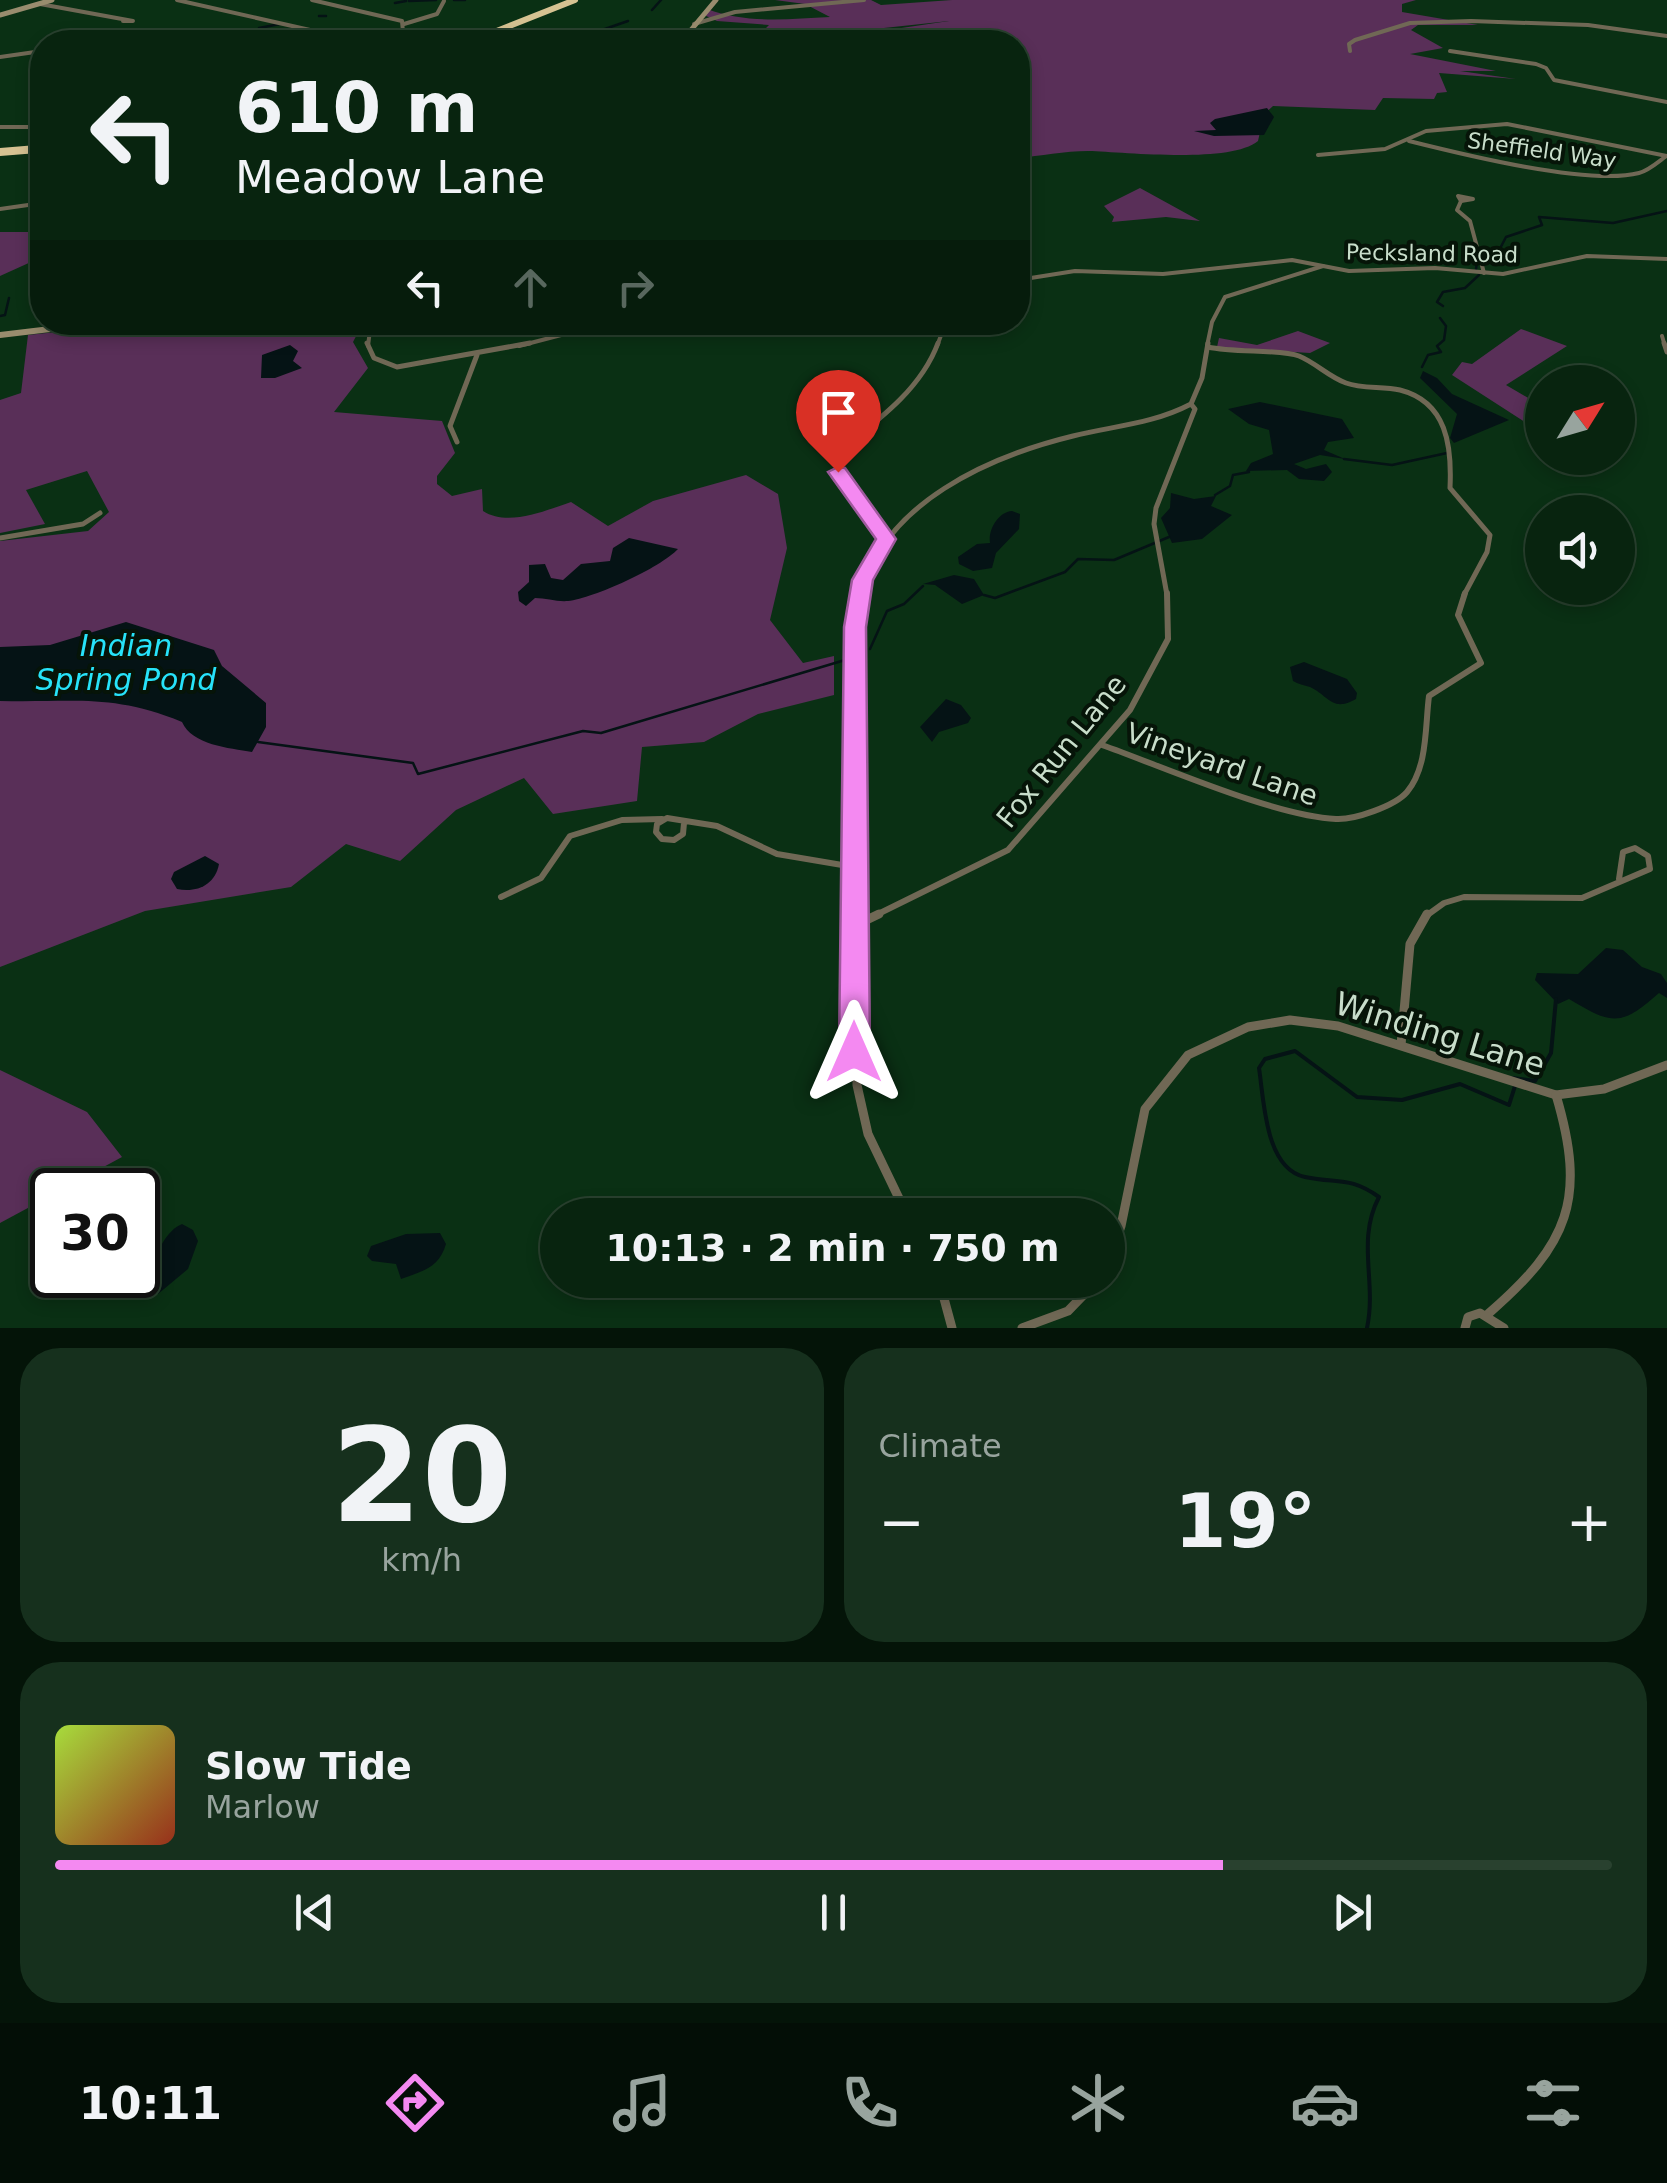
<!DOCTYPE html>
<meta charset="utf-8">
<style>
:root{--surface:#08240f;--page:#16301d;--text:#f1f3f6;--muted:#98a49e;--line:#29412f;--accent:#f489f1}
body{margin:0;font-family:"DejaVu Sans",sans-serif;background:var(--page);color:var(--text);height:100vh;display:flex;flex-direction:column;font-size:38px;white-space:nowrap}
*{box-sizing:border-box;margin:0}
p{font-size:32px;color:var(--muted)}
.icon{flex:none;width:55px;height:55px;fill:none;stroke:currentColor;stroke-width:2;stroke-linecap:round;stroke-linejoin:round}
.map{position:relative;height:1328px;overflow:hidden}
.panel{display:flex;flex-direction:column;gap:20px;padding:20px;background:#041408;flex:1}
.panel>*{flex:none}
.top-card{position:absolute;left:30px;top:30px;width:1000px;height:305px;border-radius:40px;box-shadow:0 5px 15px #0003,0 0 0 2px var(--line);background:#08240f;color:var(--text);overflow:hidden}
.needle{width:65px;rotate:53deg}
.tools{position:absolute;left:1525px;top:365px;display:grid;gap:20px}
.tools a{display:grid;place-items:center;width:110px;height:110px;border-radius:50%;background:var(--surface);box-shadow:0 5px 15px #0003,0 0 0 2px var(--line);font-size:50px}
.speed{position:absolute;left:30px;top:1168px;display:flex;gap:20px;font-size:50px;font-weight:700;text-align:center}
.speed>*{display:grid;place-content:center;width:130px;height:130px;border-radius:50%;background:var(--surface);box-shadow:0 5px 15px #0003,0 0 0 2px var(--line);line-height:1}
.speed .limit{border:5px solid #111;border-radius:15px;background:#fff;color:#111}
.pin{position:absolute;display:grid;place-items:center;width:85px;height:85px;color:#fff;margin:-102px -42px;border-radius:50% 50% 50% 0;rotate:-45deg;box-shadow:0 0 10px #0007}
.pin .icon{rotate:45deg}
.me{position:absolute;width:110px;margin:-55px;rotate:0deg;stroke-linejoin:round;filter:drop-shadow(0 0 8px #0008)}
.turn{display:flex;align-items:center;gap:35px;height:210px;padding:0 40px;font-size:45px}
.turn .icon{width:130px;height:130px;stroke-width:2.5}
.turn b{display:block;font-size:70px;line-height:85px}
.lanes{display:flex;align-items:center;height:95px;padding:0 40px;background:#0003;justify-content:center;gap:50px;direction:ltr}
.lanes .off{opacity:.35}
.big{font-size:75px;font-weight:800;line-height:1.1}
.panel .widget{flex:1;display:flex;flex-direction:column;justify-content:center;gap:15px;min-width:0;padding:0 35px;border-radius:40px;background:var(--page)}
.panel .dial{align-items:center;gap:0}
.dial b{font-size:130px;line-height:1}
.song{display:flex;align-items:center;gap:30px}
.cover{width:120px;height:120px;border-radius:15px;background:linear-gradient(135deg,hsl(80 70% 55%),hsl(10 70% 35%))}
.played{height:10px;border-radius:5px;background:linear-gradient(90deg,var(--accent) 75%,var(--line) 75%)}
.keys{display:flex;justify-content:space-around;direction:ltr}
.heat{display:flex;justify-content:space-between;align-items:center;font-size:55px;direction:ltr}
.panel .tiles{flex:1;display:grid;gap:20px;grid-template-columns:1fr 1fr}
.widget:last-child{grid-column:span 2}
.trip{position:absolute;left:540px;top:1198px;width:585px;height:100px;border-radius:50px;background:var(--surface);box-shadow:0 5px 15px #0003,0 0 0 2px var(--line);font-weight:800;line-height:100px;text-align:center}
.dock{display:flex;height:160px;justify-content:space-around;align-items:center;background:#030e06;color:var(--muted)}
.dock .icon{width:70px;height:70px}
.dock .on{color:var(--accent)}
.dock b{font-size:45px;color:var(--text)}
.map>svg:first-child{display:block}
.green{fill:#592f58}
.water{fill:#051315}
.lines{fill:none;stroke-linecap:round;stroke-linejoin:round}
.stream-far1{stroke:#051315;stroke-width:2.5}
.stream{stroke:#051315;stroke-width:4}
.street-far3{stroke:#706855;stroke-width:4}
.street-far2{stroke:#706855;stroke-width:5}
.street-far1{stroke:#706855;stroke-width:6}
.street{stroke:#706855;stroke-width:9}
.secondary-far1{stroke:#998c6e;stroke-width:5}
.secondary{stroke:#998c6e;stroke-width:6}
.highway-far1{stroke:#d6c292;stroke-width:6}
.highway{stroke:#d6c292;stroke-width:8}
.route{fill:#f489f1;stroke:#9f599d;stroke-width:2.5}
.labels{text-anchor:middle;stroke-width:8;stroke-linejoin:round;paint-order:stroke}
.far-street-label{font-size:22px;fill:#c8ddca;stroke:#061408}
.street-label{font-size:28px;fill:#c8ddca;stroke:#061408}
.water-label{font-size:30px;font-style:italic;fill:#27e3f9;stroke:#061408}
.near-street-label{font-size:32px;fill:#c8ddca;stroke:#061408}
</style>
<div class="map">
<svg width="1667" height="1328" viewBox="0 0 1667 1328">
<rect width="100%" height="100%" fill="#0a3014"/>
<g class="green">
<path d="M775,0h96l10,5 71,-5h464l-14,4v8l76,13h-60l-7,5 32,18 -33,6 86,17h-36l56,8 -77,-6 8,19 -10,1 -3,6 -51,-1 -8,12 -102,-4 -9,8 -6,27c-28,23 -133,11 -170,10 -23,0 -48,5 -70,7v-116h-141v-10l4,-1 68,-10 -121,13h-38l5,-4h-31l5,-5 -52,-4 -15,-7 5,-5c40,15 81,10 123,8l-25,-13z"/>
<polygon points="1140,188 1200,221 1166,217 1112,222 1114,217 1104,206"/>
<polygon points="0,232 33,232 42,243 42,257 0,276"/>
<path d="M151,322l212,1 -10,19 15,26 -34,44 108,9 13,32 -18,23v8l15,12 30,-7 1,22c25,16 61,0 88,-9l37,24 45,-25 93,-26 32,19 9,54 -17,72 33,43 31,-7v39l-76,19 -54,28 -62,5 -5,54 -84,13 -29,-36 -68,32 -56,51 -54,-17 -55,43 -146,24 -145,56v-426l88,-10 21,-19 -22,-41 -61,19 19,34 -45,9v-133l21,-7 7,-58z"/>
<polygon points="1521,329 1567,346 1506,385 1542,406 1542,433 1452,375 1462,362 1472,364"/>
<polygon points="1298,331 1330,343 1310,353 1217,347 1219,338 1257,345"/>
<polygon points="0,1070 87,1112 122,1157 61,1190 52,1190 52,1195 0,1223"/>
</g>
<g class="water">
<polygon points="1267,108 1274,117 1264,135 1214,136 1194,131 1216,130 1210,123 1215,119"/>
<polygon points="290,345 298,351 293,361 302,368 275,378 261,378 262,355"/>
<polygon points="1423,371 1437,378 1452,394 1509,420 1454,443 1450,438 1457,414 1420,378"/>
<polygon points="1260,402 1342,419 1354,438 1328,442 1324,450 1345,459 1320,455 1294,464 1306,469 1326,464 1332,472 1324,481 1299,479 1287,470 1246,471 1251,463 1273,454 1269,430 1249,424 1228,409"/>
<polygon points="1171,493 1194,499 1216,496 1211,506 1232,515 1202,539 1172,543 1161,518 1170,508"/>
<path d="M1012,511l8,3 -1,15 -23,24 -4,15 -19,3 -14,-7 -1,-7 19,-13 13,-1c-2,-13 8,-31 22,-32z"/>
<path d="M629,538l49,11c-18,19 -84,49 -110,52 -11,1 -22,-3 -33,-3l-9,8 -7,-5 -1,-9 11,-10v-17l16,-1 6,14 12,2 18,-16 29,-3 3,-13z"/>
<polygon points="954,575 974,579 984,595 962,604 935,585 923,584"/>
<path d="M126,622l88,28 8,16 44,37v24l-14,25c-23,-4 -60,-7 -70,-30 -71,-29 -109,-19 -182,-21v-54l50,-2z"/>
<path d="M1304,662l43,17 10,14 -1,6c-24,14 -28,-4 -46,-12 -6,-2 -12,-3 -17,-6l-3,-14z"/>
<polygon points="946,699 961,705 971,718 968,723 939,732 932,742 920,727"/>
<path d="M205,856l14,8c-4,21 -22,29 -42,25l-6,-10 3,-7z"/>
<path d="M1606,948l17,2 19,17 19,7 6,9v15l-8,-5c-39,35 -48,31 -90,6l-11,5 -23,-24 2,-7 41,1z"/>
<path d="M182,1224l11,6 5,11 -10,28 -30,25h-12c3,-22 14,-61 36,-70z"/>
<path d="M440,1233l6,11c-7,24 -23,27 -45,35l-5,-15 -24,-3 -5,-5 4,-10 35,-12z"/>
</g>
<g class="lines">
<g class="stream-far1">
<polyline points="454,0 465,0"/>
<polyline points="409,1 436,0"/>
<polyline points="395,3 406,1"/>
<polyline points="652,10 661,0"/>
<polyline points="319,16 326,16"/>
<polyline points="259,28 280,24"/>
<polyline points="223,35 236,31"/>
<polyline points="590,42 599,31 628,21"/>
<polyline points="1485,262 1493,262 1506,237 1542,225 1539,217 1613,223 1667,211"/>
<polyline points="1476,269 1477,262"/>
<polyline points="1443,306 1437,302 1443,292 1465,288 1479,275"/>
<polyline points="0,316 5,315 9,298"/>
<polyline points="1422,367 1428,355 1441,352 1437,346 1444,340 1446,326 1440,318"/>
<polyline points="1344,459 1392,465 1447,453"/>
<polyline points="1215,495 1230,486 1233,475 1249,472"/>
<polyline points="984,595 995,598 1065,572 1078,559 1114,560 1169,537"/>
<polyline points="870,649 887,611 904,604 923,586"/>
<polyline points="258,742 413,763 418,774 583,731 601,733 845,660"/>
</g>
<g class="stream">
<polyline points="1513,1078 1535,1081 1551,1053 1556,999"/>
<path d="M1367,1328c10,-47 -11,-87 12,-131 -30,-21 -41,-13 -74,-20 -40,-8 -41,-77 -46,-109l6,-9 30,-8 62,46 45,3 58,-16 49,21 6,-19"/>
</g>
<g class="street-far3">
<polyline points="177,0 310,30 317,36 312,42"/>
<polyline points="312,0 402,21 403,32 385,42"/>
<polyline points="40,4 133,21 123,21"/>
<polyline points="404,24 437,14 444,1"/>
<polyline points="694,24 735,12 864,0"/>
<polyline points="516,42 533,37"/>
<polyline points="1350,51 1349,44 1355,40 1410,23 1471,21 1588,25 1667,36"/>
<polyline points="1450,51 1536,64 1546,68 1554,80 1667,102"/>
<polyline points="0,57 42,51"/>
<polyline points="0,127 42,127"/>
<path d="M1409,141c52,13 180,45 230,32 9,-2 18,-10 26,-16"/>
<polyline points="1318,155 1385,149 1426,131 1507,124 1667,156"/>
<polygon points="1458,196 1473,199 1461,201"/>
<polyline points="1461,201 1457,210 1470,221 1484,273"/>
<polyline points="0,209 42,203"/>
<polyline points="1018,280 1075,271 1163,274 1292,260 1349,271 1435,268 1503,274 1587,256 1667,259"/>
<polyline points="1662,336 1665,346"/>
<polyline points="368,346 371,322"/>
<polyline points="519,346 611,322"/>
<polyline points="937,346 946,322"/>
<polyline points="1207,346 1212,322 1225,297 1323,266"/>
</g>
<g class="street-far2">
<polyline points="367,343 374,358 397,367 530,343"/>
<polyline points="1664,343 1667,352"/>
<path d="M1208,347c26,6 72,2 91,9 17,7 30,21 47,27 16,6 37,3 54,7 47,12 52,56 50,98l40,47 -3,17 -23,43"/>
<polyline points="457,442 450,426 477,355"/>
<polyline points="0,538 83,524 100,513"/>
<path d="M886,539l-48,-67 -4,-17c39,-31 86,-63 104,-112"/>
<path d="M862,595c20,-92 129,-139 211,-159 40,-10 80,-12 118,-32l11,-26 6,-35"/>
<polyline points="1167,595 1154,524 1156,508 1195,409 1191,404"/>
</g>
<g class="street-far1">
<path d="M1102,745c62,22 172,71 234,74 18,1 59,-13 71,-27 21,-25 18,-66 22,-96l52,-33 -23,-48 7,-22"/>
<polyline points="684,823 683,834 674,840 662,839 656,832 657,824 667,818 717,826 777,854 854,867"/>
<polyline points="501,897 541,878 570,836 622,820 662,819"/>
<polyline points="856,916 855,627 862,593"/>
<polyline points="874,916 1008,850 1130,710 1168,639 1167,593"/>
<polyline points="1426,916 1444,903 1464,897 1582,898 1650,869 1648,856 1635,848 1623,852 1619,879"/>
</g>
<g class="street">
<polyline points="856,914 857,1085 868,1134 907,1215"/>
<polyline points="854,926 879,914"/>
<polyline points="1401,1045 1410,944 1427,914"/>
<polyline points="1108,1263 1121,1226 1145,1109 1188,1055 1248,1027 1290,1020 1338,1026 1556,1095 1604,1089 1667,1065"/>
<polyline points="939,1280 952,1328"/>
<path d="M1488,1314c81,-70 99,-115 68,-219"/>
<polyline points="1022,1328 1068,1311 1098,1280"/>
<polyline points="1465,1328 1468,1317 1480,1313 1504,1328"/>
</g>
<g class="secondary-far1">
<polyline points="0,15 52,0"/>
<polyline points="681,42 716,0"/>
</g>
<polyline class="secondary" points="0,335 109,322"/>
<g class="highway-far1">
<polyline points="469,42 575,0"/>
<polyline points="2,152 42,149"/>
</g>
<polyline class="highway" points="0,152 37,149"/>
</g>
<polygon class="route" points="838,467 845,468 896,539 873,580 866,627 870,1052 865,1061 854,1065 844,1061 839,1052 844,627 852,580 876,539 828,472"/>
<g class="labels">
<g class="far-street-label">
<text transform="translate(1542 150) rotate(8)" y="8">Sheffield Way</text>
<text transform="translate(1432 253) rotate(1)" y="8">Pecksland Road</text>
</g>
<g class="street-label">
<text transform="translate(1061 751) rotate(-51)" y="10">Fox Run Lane</text>
<text transform="translate(1222 764) rotate(19)" y="10">Vineyard Lane</text>
</g>
<g class="water-label">
<text x="126" y="656">Indian<tspan x="126" dy="34">Spring Pond</tspan></text>
</g>
<g class="near-street-label">
<text transform="translate(1440 1034) rotate(17)" y="11">Winding Lane</text>
</g>
</g>
</svg>
<div class="tools">
<a><svg class="needle" viewBox="-14 -14 28 28"><path d="M0-13l5 13h-10z" fill="#e53935"/><path d="M0 13l5-13h-10z" fill="#98a49e"/></svg></a>
<a><svg class="icon" aria-label="sound" viewBox="0 0 24 24"><path d="M4 9h4l5-4v14l-5-4H4zM17 9q2 3 0 6"/></svg></a>
</div>
<div class="speed"><div class="limit">30</div></div>
<div class="pin" style="left:838px;top:472px;background:#d93025"><svg class="icon" aria-label="arrive" viewBox="0 0 24 24"><path d="M6 21V4h12l-3 4 3 4H6"/></svg></div>
<svg class="me" style="left:854px;top:1052px" viewBox="-20 -20 40 40"><path d="M0-17L14 15 0 8-14 15z" fill="#f489f1" stroke="#fff" stroke-width="4"/></svg>
<div class="trip">10:13 · 2 min · 750 m</div>
<div class="top-card">
<div class="turn"><svg class="icon" aria-label="left" viewBox="0 0 24 24"><path d="M17 20v-9H6M10 6l-5 5 5 5"/></svg><div><b>610 m</b>Meadow Lane</div></div>
<div class="lanes"><svg class="icon" aria-label="left" viewBox="0 0 24 24"><path d="M17 20v-9H6M10 6l-5 5 5 5"/></svg><svg class="icon off" aria-label="ahead" viewBox="0 0 24 24"><path d="M12 20V5M6 11l6-6 6 6"/></svg><svg class="icon off" aria-label="right" viewBox="0 0 24 24"><path d="M7 20v-9h11M14 6l5 5-5 5"/></svg></div>
</div>
</div>
<section class="panel">
<div class="tiles">
<div class="widget dial"><b>20</b><p>km/h</p></div>
<div class="widget"><p>Climate</p>
<div class="heat"><a>−</a><b class="big">19°</b><a>+</a></div>
</div>
<div class="widget">
<div class="song"><i class="cover"></i><div><b>Slow Tide</b><p>Marlow</p></div></div>
<div class="played"></div>
<div class="keys"><svg class="icon" aria-label="previous" viewBox="0 0 24 24"><path d="M18 5L8 12l10 7zM5 5v14"/></svg><svg class="icon" aria-label="pause" viewBox="0 0 24 24"><path d="M8 5v14M16 5v14"/></svg><svg class="icon" aria-label="next" viewBox="0 0 24 24"><path d="M6 5l10 7-10 7zM19 5v14"/></svg></div>
</div>
</div>
</section>
<nav class="dock">
<b>10:11</b>
<svg class="icon on" aria-label="directions" viewBox="0 0 24 24"><path d="M12 3l9 9-9 9-9-9zM9 14v-3h6M13 9l2 2-2 2"/></svg>
<svg class="icon" aria-label="music" viewBox="0 0 24 24"><path d="M9 18V5l10-2v13"/><circle cx="6" cy="18" r="3"/><circle cx="16" cy="16" r="3"/></svg>
<svg class="icon" aria-label="phone" viewBox="0 0 24 24"><path d="M5 4h4l2 5-3 2q2 4 5 5l2-3 5 2v4C11 20 4 13 5 4z"/></svg>
<svg class="icon" aria-label="climate" viewBox="0 0 24 24"><path d="M12 3v18M4 7l16 10M4 17L20 7"/></svg>
<svg class="icon" aria-label="car" viewBox="0 0 24 24"><path d="M5 17H2v-5l4-1 3-4h7l3 4 3 1v5h-3M9 17h6M6 11h13"/><circle cx="7" cy="17" r="2"/><circle cx="17" cy="17" r="2"/></svg>
<svg class="icon" aria-label="filters" viewBox="0 0 24 24"><path d="M4 7h16M4 17h16"/><circle cx="9" cy="7" r="2"/><circle cx="15" cy="17" r="2"/></svg>
</nav>
